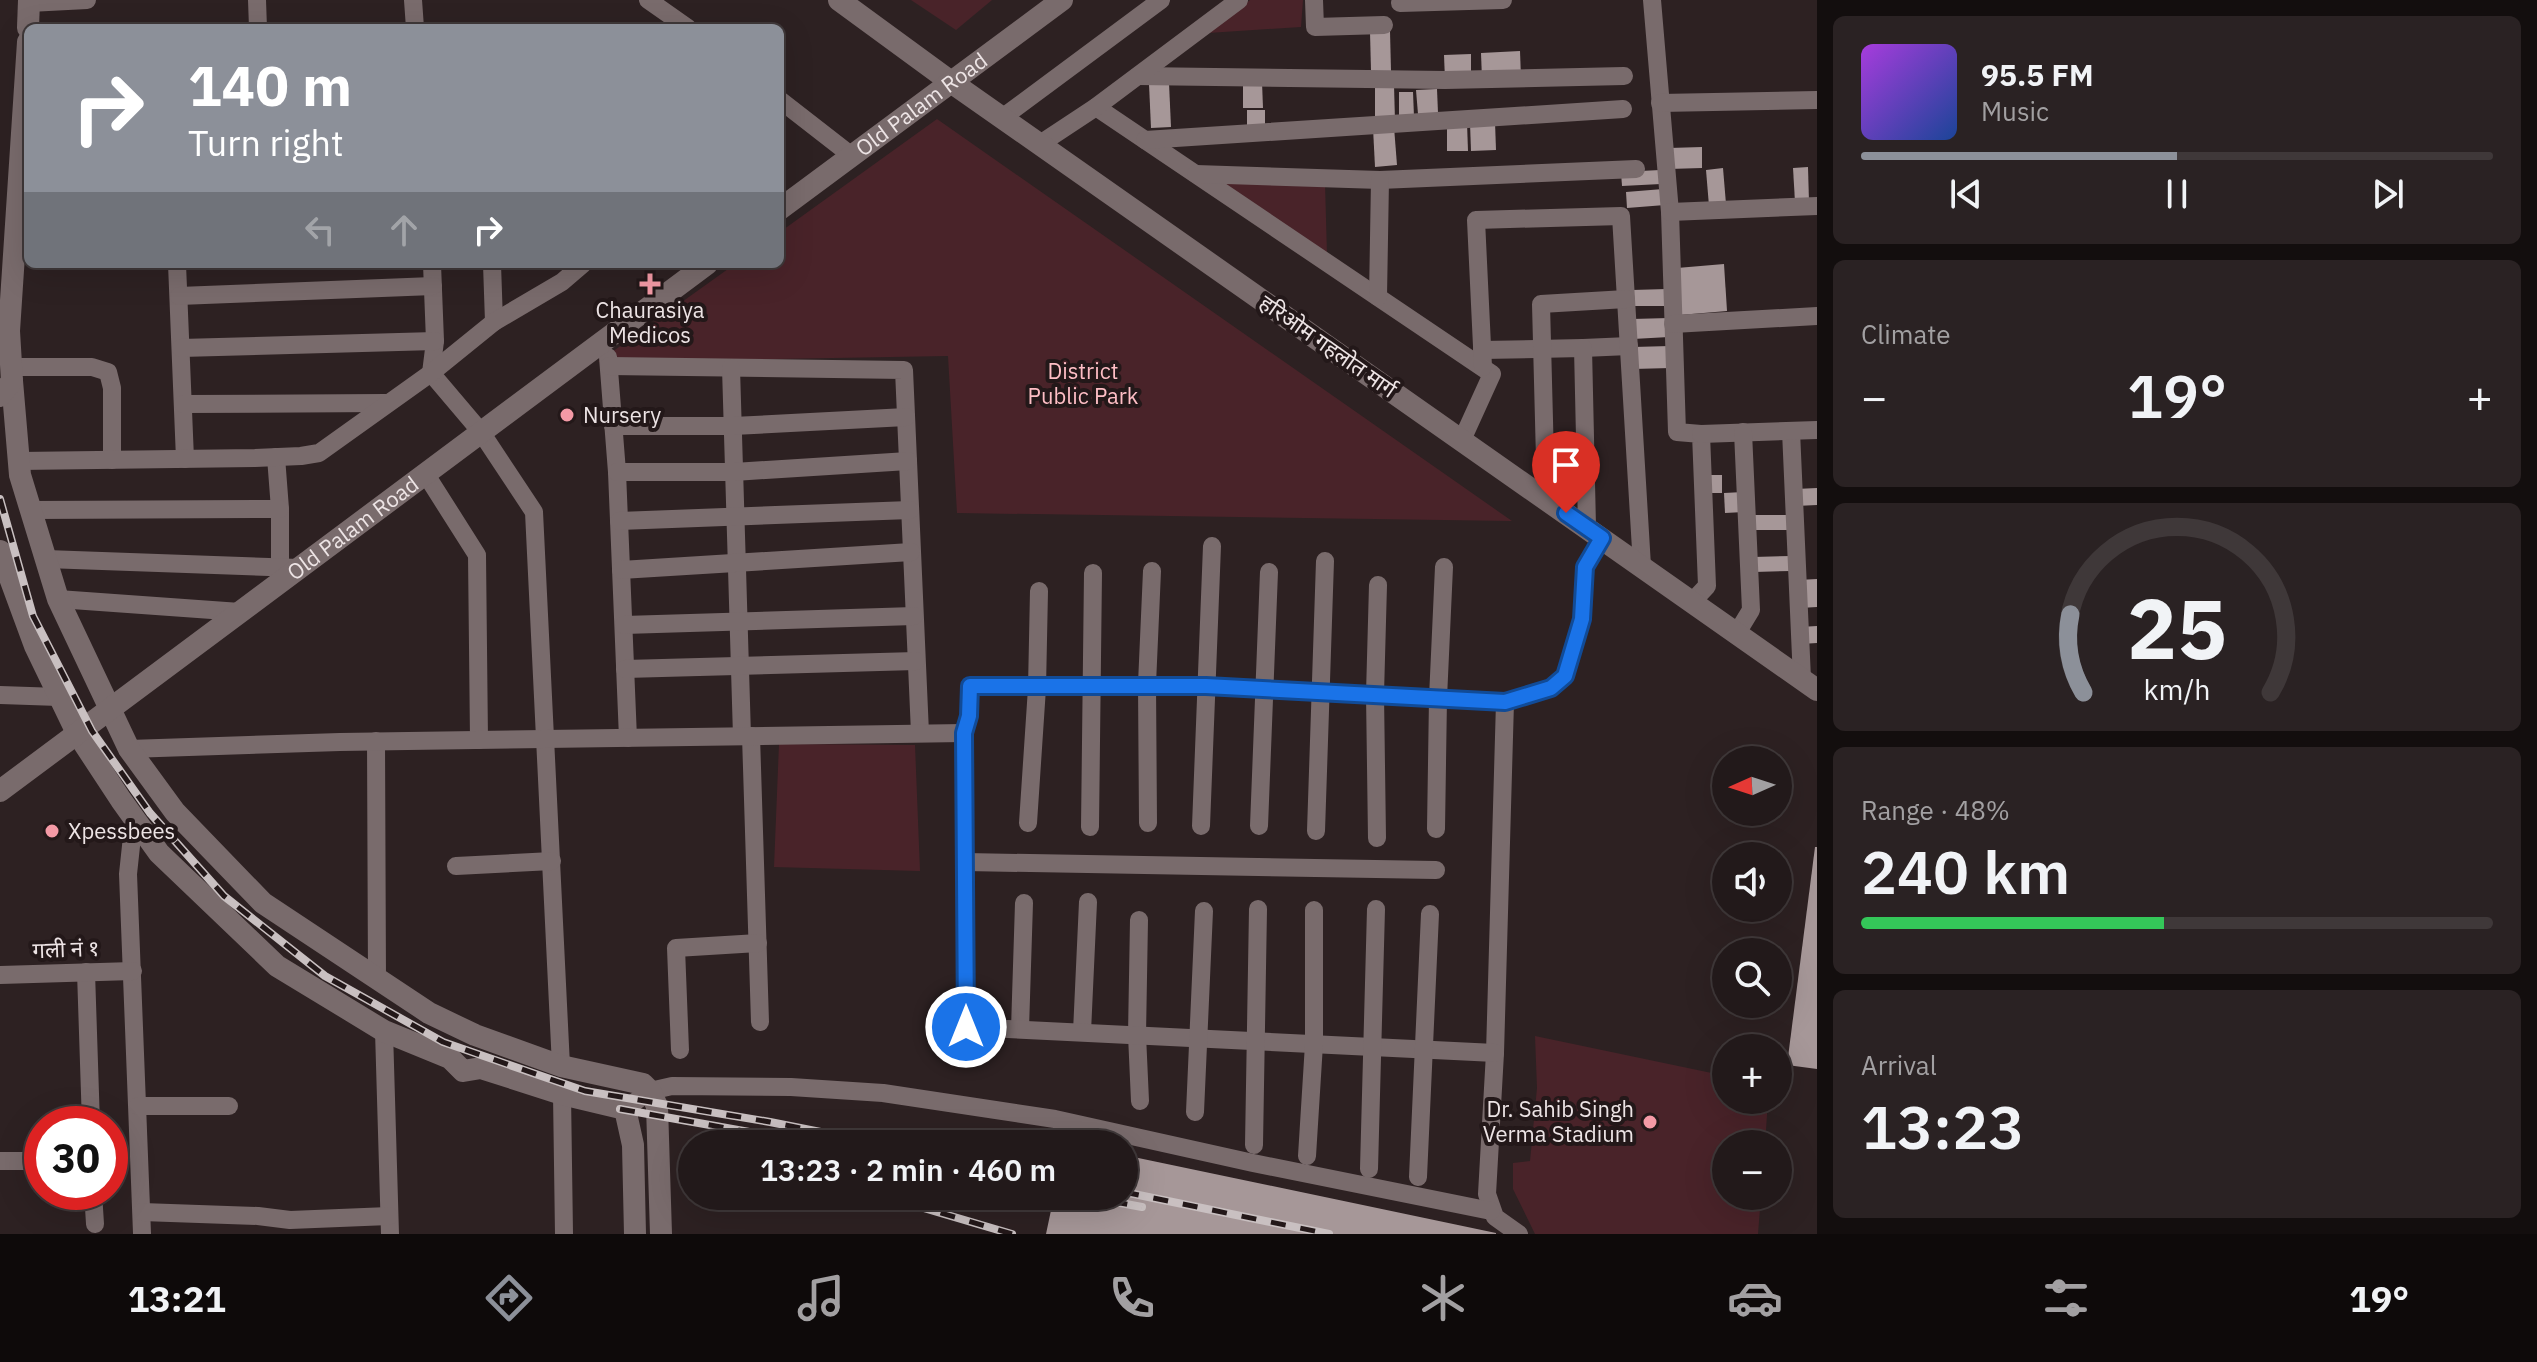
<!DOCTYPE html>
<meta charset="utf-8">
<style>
:root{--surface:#22191a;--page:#2a2223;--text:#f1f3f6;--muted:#a2a0a2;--line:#3f3839;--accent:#8c9099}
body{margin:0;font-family:"IBM Plex Sans","Noto Sans Devanagari",sans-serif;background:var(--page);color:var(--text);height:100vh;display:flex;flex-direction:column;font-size:30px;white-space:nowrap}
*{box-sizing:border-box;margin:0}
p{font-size:26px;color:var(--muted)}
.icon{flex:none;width:44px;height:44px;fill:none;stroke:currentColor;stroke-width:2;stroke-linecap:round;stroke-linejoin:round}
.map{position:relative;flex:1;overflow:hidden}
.details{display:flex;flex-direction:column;gap:16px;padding:16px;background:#130e0e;width:720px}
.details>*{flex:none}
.banner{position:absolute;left:24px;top:24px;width:760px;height:244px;border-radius:12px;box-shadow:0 8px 32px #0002,0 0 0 2px var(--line);background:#8c9099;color:#fff;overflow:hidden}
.needle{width:52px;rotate:267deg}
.tools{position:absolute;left:1712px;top:746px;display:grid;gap:16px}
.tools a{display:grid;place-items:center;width:80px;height:80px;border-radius:50%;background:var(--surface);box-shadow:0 8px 32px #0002,0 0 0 2px var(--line);font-size:40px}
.speed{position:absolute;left:24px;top:1106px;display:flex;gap:16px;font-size:40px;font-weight:700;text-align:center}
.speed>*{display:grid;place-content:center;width:104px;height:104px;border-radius:50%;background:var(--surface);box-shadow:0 8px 32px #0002,0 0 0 2px var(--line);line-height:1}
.speed .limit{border:12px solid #d22;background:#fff;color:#111}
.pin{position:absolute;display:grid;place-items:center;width:68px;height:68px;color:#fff;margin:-82px -34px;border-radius:50% 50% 50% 0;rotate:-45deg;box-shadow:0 0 8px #0007}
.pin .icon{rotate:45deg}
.me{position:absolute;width:88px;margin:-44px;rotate:0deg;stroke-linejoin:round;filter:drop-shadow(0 0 6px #0008)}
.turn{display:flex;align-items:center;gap:28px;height:168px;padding:0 32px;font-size:36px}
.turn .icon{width:104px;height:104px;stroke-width:2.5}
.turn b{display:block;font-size:56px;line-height:68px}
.lanes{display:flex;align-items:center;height:76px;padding:0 32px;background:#0003;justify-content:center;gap:40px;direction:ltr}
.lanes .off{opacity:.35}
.big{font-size:60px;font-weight:600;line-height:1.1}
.details .widget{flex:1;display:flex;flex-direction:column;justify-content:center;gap:12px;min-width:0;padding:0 28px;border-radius:12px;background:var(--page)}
.details .dial{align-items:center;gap:0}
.dial svg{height:208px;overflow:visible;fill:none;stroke:var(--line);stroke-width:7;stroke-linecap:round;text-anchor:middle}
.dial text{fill:var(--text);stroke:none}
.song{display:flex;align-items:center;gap:24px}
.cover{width:96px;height:96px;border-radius:12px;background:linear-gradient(135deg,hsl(280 70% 55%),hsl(220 70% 35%))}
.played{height:8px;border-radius:4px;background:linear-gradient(90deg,var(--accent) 50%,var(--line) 50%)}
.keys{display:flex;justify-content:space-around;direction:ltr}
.heat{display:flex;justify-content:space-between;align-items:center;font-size:44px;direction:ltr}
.charge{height:12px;border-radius:6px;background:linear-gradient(90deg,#34c759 48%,var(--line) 0)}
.trip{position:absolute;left:678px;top:1130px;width:460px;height:80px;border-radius:40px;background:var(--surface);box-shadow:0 8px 32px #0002,0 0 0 2px var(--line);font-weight:600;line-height:80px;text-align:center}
.menu{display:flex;height:128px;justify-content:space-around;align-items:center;background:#0e0a0a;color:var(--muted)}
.menu .icon{width:56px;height:56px}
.menu .on{color:var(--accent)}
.menu b{font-size:36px;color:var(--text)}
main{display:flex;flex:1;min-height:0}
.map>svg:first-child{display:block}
.green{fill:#492329}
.building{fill:#a69798}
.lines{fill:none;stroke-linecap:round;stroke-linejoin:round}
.minor{stroke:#796b6c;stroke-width:18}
.tertiary{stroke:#796b6c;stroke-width:22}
.secondary{stroke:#796b6c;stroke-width:22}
.rail-casing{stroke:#c9c0c1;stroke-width:8}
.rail{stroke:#231819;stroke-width:5;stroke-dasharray:15;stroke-linecap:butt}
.route-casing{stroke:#114b97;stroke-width:20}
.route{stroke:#1a73e8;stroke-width:14}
.poi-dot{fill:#f49aa6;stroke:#231819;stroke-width:3}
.labels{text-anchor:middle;stroke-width:8;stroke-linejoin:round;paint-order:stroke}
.street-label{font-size:22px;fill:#ede4e5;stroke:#231819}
.poi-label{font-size:22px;fill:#ede4e5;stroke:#231819;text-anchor:start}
.park-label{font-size:22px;fill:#febec5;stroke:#231819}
</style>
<main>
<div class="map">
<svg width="1817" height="1234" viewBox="0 0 1817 1234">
<rect width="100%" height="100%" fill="#2d2122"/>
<g class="green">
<polygon points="911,0 992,0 956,30"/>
<polygon points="1250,0 1303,0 1301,27 1208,33"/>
<polygon points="937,119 1512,521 957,513 948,356 598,362 735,264 780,264 780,232"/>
<polygon points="1211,178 1325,183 1327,255"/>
<polygon points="779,744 915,745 920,871 774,867"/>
<polygon points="1535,1036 1726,1076 1726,1100 1768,1100 1765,1144 1726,1144 1726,1196 1761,1196 1758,1234 1535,1234 1513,1189 1513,1163 1530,1161 1537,1088"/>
</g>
<g class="building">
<polygon points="1390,31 1391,71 1371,71 1370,32"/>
<polygon points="1520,51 1521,78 1482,79 1481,53"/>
<polygon points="1471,54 1471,79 1445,80 1444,55"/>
<polygon points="1262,82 1263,108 1243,108 1243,83"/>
<polygon points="1169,83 1171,127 1151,128 1149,84"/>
<polygon points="1375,85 1394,85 1395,121 1375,121"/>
<polygon points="1437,89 1438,113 1418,114 1416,90"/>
<polygon points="1399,92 1413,92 1414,117 1399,117"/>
<polygon points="1247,110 1265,110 1265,126 1247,127"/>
<polygon points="1495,122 1496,150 1471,151 1470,123"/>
<polygon points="1447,123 1467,123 1468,151 1447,151"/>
<polygon points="1394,127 1397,165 1375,167 1373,128"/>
<polygon points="1702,147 1702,168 1669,169 1669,148"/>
<polygon points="1808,167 1809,202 1795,202 1793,168"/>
<polygon points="1723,168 1726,204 1709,206 1706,170"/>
<polygon points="1660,170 1661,184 1622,186 1621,172"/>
<polygon points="1663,189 1665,205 1627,208 1626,192"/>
<polygon points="1724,264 1727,311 1680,315 1677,268"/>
<polygon points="1667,289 1667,306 1632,306 1632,290"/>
<polygon points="1669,318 1669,337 1633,339 1632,319"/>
<polygon points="1670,346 1671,368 1633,369 1633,347"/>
<rect x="1704" y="475" width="18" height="18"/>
<polygon points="1817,488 1817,505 1796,506 1796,489"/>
<polygon points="1743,492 1744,512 1725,513 1724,493"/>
<rect x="1750" y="515" width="40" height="15"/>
<polygon points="1791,556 1791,571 1754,572 1753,557"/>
<polygon points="1817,579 1817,607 1800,608 1798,580"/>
<polygon points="1817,626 1817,643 1801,644 1800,627"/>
<polygon points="1815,847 1817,847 1817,1069 1787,1065"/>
<polygon points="1124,1155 1496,1233 1496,1234 1046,1234 1054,1196 1124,1196"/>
</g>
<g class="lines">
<g class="minor">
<polyline points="257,0 258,28"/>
<polyline points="413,0 415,28"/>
<polyline points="648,0 688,28"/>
<polyline points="1314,0 1315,27 1384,25"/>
<polyline points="1652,0 1670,212 1677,432 1701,434 1707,586 1693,601"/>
<polyline points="29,3 87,0"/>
<polyline points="1400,3 1503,0"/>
<polyline points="1138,76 1445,80 1624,76"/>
<polyline points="780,100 852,156"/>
<polyline points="1660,103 1817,100"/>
<polyline points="1096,107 1492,374 1462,440"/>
<polyline points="1002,118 1161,0"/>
<polyline points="1145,140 1623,109"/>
<polyline points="1040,144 1096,107 1239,0"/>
<polyline points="1196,174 1380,180 1636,169"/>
<polyline points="1670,212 1817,206"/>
<polyline points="177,264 185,459"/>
<polyline points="432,264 435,341 431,373 481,432 534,512 561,1066"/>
<polyline points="492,264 494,322"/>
<polyline points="179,296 433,286"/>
<polyline points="1378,297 1380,180"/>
<polyline points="1673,324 1817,316"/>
<polyline points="181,348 435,341"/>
<polyline points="1583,348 1629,346"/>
<polyline points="1482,350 1583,348 1587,527"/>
<polyline points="608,357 617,472 628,738"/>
<polyline points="609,366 904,370 920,733"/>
<polyline points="12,367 92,367 108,372 112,388 112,460"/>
<polyline points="1483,367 1476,220 1621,216 1642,566"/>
<polyline points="731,368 742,736"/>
<polyline points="183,404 386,403"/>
<polyline points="613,426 733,426 906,417"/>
<polyline points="1791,431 1802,679"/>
<polyline points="1701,434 1817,430"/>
<polyline points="276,457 280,509 280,567"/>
<polyline points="19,461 255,458 301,456 319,453 431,373 494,322 562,282 583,264"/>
<polyline points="617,472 734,472 908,461"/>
<polyline points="425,473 477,555 479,740"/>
<polyline points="1546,498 1541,304 1626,299"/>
<polyline points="30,510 280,509"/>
<polyline points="619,521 910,510"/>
<polyline points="46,559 299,568"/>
<polyline points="621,570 911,552"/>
<polyline points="58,599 240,612"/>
<polyline points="624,625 914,616"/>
<polyline points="1737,633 1751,610 1743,432"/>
<polyline points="625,669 916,661"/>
<polyline points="0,695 59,697"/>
<polyline points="1505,702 1495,1053 1487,1194 1495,1217 1519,1234"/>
<polyline points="751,736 760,1022"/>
<polyline points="376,741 377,979"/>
<polyline points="129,749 340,742 964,733"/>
<polyline points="134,818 128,874 142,1233"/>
<polyline points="1028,823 1037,688 1039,591"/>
<polyline points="1148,823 1147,684 1152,571"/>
<polyline points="1201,826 1212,546"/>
<polyline points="1259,826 1269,572"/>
<polyline points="1090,827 1093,573"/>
<polyline points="1436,829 1438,698 1444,567"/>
<polyline points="1316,831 1325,561"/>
<polyline points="1377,838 1375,694 1378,585"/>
<polyline points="965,862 1436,870"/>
<polyline points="456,866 552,861"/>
<polyline points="1139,920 1137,1035 1140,1101"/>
<polyline points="86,972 91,1124"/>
<polyline points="0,975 133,971"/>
<polyline points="1020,1029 1024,903"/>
<polyline points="384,1031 390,1234"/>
<polyline points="1082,1032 1088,902"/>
<polyline points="680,1050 676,948 758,943"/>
<polyline points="1495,1053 966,1027 964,733 969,716 970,686 1206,686 1505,702 1551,688 1565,676 1582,619 1585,567 1602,538"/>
<polyline points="562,1094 564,1234"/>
<polyline points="138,1106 229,1106"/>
<polyline points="625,1109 650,1091 672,1086 791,1087 883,1093 1055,1119 1253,1163 1491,1211"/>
<polyline points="1195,1112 1204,911"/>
<polyline points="1254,1145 1258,909"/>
<polyline points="1307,1156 1314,1044 1314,910"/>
<polyline points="0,1161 42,1161"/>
<polyline points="1369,1169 1376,909"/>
<polyline points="1418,1177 1430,914"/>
<polyline points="93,1192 95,1224"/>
<polyline points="142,1212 258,1216 290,1220 389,1216"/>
</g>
<g class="tertiary">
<polyline points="839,0 951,82 1817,690"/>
<path id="s1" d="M780,209l282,-209"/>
<polyline points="12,381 20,475 58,599 129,749 175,812 263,903 429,1013 475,1035 561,1066 643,1084 650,1091 657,1106 661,1234"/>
<polyline points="0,551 35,646 77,733 121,800 159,853 277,966 384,1031 450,1058 463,1071 481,1068 562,1094 625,1109 633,1145 635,1234"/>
<path id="s2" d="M0,791l707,-527"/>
</g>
<g class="secondary">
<polyline points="28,28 29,0"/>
<polyline points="0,396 12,381 9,331 28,42"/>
</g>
<g class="rail-casing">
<g id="rail">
<polyline points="0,499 33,616 92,731 150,813 224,896 325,976 443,1042 585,1091 770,1122 881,1144"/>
<polyline points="620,1109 817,1144"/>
<polyline points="1124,1192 1329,1234"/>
<polyline points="883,1196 1012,1234"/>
<polyline points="1083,1196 1142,1207"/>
</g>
</g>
<use href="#rail" class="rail"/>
</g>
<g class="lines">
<g class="route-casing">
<polyline id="route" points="966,1027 964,733 969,716 970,686 1206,686 1505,702 1551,688 1565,676 1582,619 1585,567 1602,538 1566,513"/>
</g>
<use href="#route" class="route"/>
</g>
<g class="poi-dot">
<path d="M646 272h8v8h8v8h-8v8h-8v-8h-8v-8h8z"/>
<circle cx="567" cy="415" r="8"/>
<circle cx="52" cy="831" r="8"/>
<circle cx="1650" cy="1122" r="8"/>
</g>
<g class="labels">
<g class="street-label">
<text dy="8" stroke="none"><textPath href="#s1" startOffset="176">Old Palam Road</textPath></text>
<text transform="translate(1328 346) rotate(35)" y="8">हरिओम गहलोत मार्ग</text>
<text dy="8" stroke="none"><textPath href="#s2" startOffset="440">Old Palam Road</textPath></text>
<text transform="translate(66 949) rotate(-2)" y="8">गली नं १</text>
</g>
<g class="poi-label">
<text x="650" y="318" text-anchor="middle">Chaurasiya<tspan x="650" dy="25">Medicos</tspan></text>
<text x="583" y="423">Nursery</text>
<text x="68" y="839">Xpessbees</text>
<text x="1634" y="1117" text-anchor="end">Dr. Sahib Singh<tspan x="1634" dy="25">Verma Stadium</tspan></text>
</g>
<g class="park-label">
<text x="1083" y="379">District<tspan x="1083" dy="25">Public Park</tspan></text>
</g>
</g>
</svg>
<div class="tools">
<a><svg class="needle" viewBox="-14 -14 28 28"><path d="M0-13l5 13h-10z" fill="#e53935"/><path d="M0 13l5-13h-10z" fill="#a2a0a2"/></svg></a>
<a><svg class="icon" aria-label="sound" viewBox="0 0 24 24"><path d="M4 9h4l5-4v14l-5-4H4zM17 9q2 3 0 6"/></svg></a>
<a><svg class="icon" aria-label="search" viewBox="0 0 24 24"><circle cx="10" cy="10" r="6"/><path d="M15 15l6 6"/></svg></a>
<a>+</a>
<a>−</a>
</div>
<div class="speed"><div class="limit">30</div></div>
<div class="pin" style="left:1566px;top:513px;background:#d93025"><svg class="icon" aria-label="arrive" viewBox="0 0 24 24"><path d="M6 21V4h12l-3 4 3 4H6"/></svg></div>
<svg class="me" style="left:966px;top:1027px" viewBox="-20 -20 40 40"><circle r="17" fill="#1a73e8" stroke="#fff" stroke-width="3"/><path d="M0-11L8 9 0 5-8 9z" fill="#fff"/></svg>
<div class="trip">13:23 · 2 min · 460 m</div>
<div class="banner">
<div class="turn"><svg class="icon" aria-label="right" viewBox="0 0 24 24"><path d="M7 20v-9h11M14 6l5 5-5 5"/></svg><div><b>140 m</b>Turn right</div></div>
<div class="lanes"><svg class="icon off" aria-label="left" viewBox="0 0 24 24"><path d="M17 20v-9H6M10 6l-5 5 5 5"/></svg><svg class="icon off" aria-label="ahead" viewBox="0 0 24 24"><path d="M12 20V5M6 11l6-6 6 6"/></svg><svg class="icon" aria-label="right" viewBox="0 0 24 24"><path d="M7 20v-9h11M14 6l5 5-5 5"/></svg></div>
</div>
</div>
<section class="details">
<div class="widget">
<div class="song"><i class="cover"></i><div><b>95.5 FM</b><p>Music</p></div></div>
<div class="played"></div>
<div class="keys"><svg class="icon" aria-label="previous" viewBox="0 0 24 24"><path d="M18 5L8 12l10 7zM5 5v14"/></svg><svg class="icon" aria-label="pause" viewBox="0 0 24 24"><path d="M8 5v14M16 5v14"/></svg><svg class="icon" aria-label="next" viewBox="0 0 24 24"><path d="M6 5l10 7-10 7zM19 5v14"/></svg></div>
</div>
<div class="widget"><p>Climate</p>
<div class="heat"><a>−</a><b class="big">19°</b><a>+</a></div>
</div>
<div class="widget dial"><svg viewBox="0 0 100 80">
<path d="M14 69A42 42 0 1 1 86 69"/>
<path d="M14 69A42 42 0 0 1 9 39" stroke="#8c9099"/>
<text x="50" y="56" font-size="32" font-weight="700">25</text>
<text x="50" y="72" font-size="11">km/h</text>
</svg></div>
<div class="widget"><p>Range · 48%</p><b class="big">240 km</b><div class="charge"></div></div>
<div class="widget"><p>Arrival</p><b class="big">13:23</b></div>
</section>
</main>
<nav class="menu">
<b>13:21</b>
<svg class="icon on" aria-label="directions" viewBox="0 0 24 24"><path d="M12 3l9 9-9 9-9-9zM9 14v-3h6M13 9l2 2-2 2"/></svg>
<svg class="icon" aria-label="music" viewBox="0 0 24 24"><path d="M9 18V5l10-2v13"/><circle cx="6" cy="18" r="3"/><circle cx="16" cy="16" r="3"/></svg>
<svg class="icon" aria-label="phone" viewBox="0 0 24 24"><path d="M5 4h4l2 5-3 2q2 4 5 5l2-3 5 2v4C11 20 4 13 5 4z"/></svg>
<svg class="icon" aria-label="climate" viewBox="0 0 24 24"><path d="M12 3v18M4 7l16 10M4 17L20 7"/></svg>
<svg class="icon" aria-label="car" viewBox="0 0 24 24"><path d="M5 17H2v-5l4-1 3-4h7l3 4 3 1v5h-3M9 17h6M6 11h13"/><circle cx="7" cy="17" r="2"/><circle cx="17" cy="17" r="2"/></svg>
<svg class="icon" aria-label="filters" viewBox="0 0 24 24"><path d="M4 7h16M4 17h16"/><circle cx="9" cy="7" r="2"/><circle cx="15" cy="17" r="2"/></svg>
<b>19°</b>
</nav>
